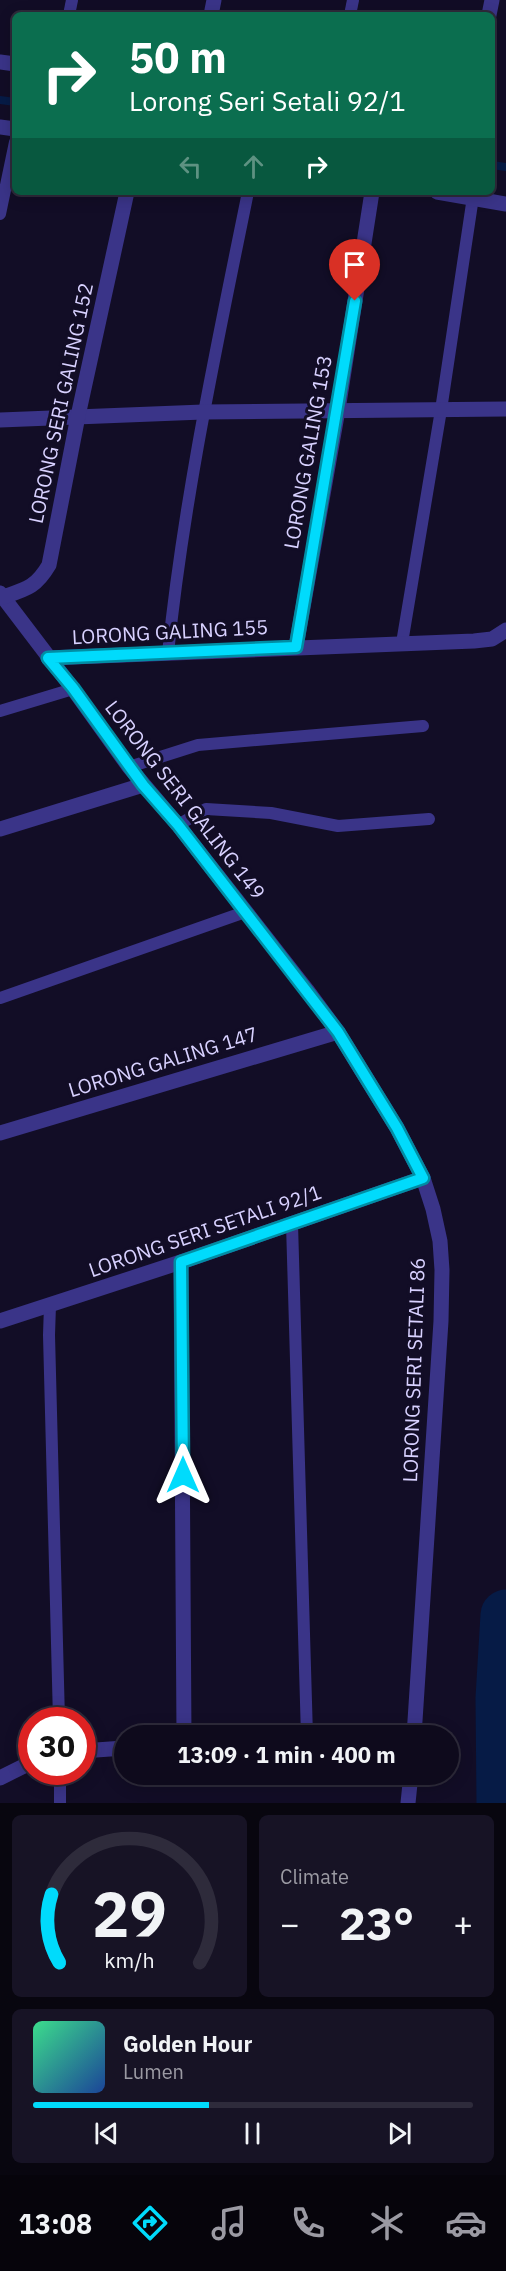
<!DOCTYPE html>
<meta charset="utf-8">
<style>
:root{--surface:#0e0a1c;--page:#171325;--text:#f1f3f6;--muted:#9b9aa3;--line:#2e2b3b;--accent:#00dbfc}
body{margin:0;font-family:"IBM Plex Sans",sans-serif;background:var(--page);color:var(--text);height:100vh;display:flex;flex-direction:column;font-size:22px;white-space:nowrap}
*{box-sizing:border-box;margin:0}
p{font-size:20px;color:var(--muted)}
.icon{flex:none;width:33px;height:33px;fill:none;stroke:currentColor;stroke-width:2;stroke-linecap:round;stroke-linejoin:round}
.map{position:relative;height:1803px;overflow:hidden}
.sheet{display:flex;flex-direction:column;gap:12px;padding:12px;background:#08060f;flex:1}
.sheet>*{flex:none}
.top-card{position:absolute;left:12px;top:12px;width:483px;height:183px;border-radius:9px;box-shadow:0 3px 15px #0003,0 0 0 2px var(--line);background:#0b6e4f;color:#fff;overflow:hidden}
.speed{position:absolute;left:18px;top:1707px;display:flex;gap:12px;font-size:30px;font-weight:700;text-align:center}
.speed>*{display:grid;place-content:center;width:78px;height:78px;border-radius:50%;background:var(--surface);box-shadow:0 3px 15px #0003,0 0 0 2px var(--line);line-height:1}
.speed .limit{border:9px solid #d22;background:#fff;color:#111}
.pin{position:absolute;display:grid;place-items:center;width:51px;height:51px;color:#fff;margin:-62px -26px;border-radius:50% 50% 50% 0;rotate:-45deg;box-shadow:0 0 6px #0007}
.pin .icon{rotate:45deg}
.me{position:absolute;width:66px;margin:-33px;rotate:0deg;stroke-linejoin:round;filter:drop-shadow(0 0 4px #0008)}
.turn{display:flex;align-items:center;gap:21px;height:126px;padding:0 18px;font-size:27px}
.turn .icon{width:78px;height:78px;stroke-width:2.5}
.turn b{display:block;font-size:42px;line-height:51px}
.lanes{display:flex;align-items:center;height:57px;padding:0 18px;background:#0003;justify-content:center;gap:30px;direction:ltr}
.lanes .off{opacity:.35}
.big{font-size:45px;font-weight:700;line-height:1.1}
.sheet .widget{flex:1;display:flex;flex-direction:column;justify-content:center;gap:9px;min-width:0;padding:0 21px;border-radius:9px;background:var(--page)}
.sheet .dial{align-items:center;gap:0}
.dial svg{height:156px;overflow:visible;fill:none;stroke:var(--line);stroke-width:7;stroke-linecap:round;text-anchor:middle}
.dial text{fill:var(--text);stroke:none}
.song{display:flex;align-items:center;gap:18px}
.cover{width:72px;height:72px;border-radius:9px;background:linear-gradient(135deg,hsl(150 70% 55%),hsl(220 70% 35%))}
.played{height:6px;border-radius:3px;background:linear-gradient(90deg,var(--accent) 40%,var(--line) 40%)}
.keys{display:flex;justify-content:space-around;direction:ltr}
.heat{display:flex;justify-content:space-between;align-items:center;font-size:33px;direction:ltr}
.sheet .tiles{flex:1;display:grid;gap:12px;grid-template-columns:1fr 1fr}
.widget:last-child{grid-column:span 2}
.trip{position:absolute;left:114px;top:1725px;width:345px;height:60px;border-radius:30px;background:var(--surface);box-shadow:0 3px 15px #0003,0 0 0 2px var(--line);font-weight:700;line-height:60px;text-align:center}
.menu{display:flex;height:96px;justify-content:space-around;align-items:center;background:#06040b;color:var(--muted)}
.menu .icon{width:42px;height:42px}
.menu .active{color:var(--accent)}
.menu b{font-size:27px;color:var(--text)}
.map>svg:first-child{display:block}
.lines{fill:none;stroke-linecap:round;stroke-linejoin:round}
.stream{stroke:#061b46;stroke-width:8}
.river{stroke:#061b46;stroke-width:51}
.service{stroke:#3a3488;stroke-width:12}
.minor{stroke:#3a3488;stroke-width:15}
.route-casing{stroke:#008ea4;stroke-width:15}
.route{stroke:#00dbfc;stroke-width:10}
.labels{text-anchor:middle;stroke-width:6;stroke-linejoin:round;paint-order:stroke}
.street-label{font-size:20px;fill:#d8d1ff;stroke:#120d26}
</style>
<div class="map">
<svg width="506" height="1803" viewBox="0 0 506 1803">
<rect width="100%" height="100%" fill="#120d26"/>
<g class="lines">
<g class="stream">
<polyline points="0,100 15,102"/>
<polyline points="492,165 506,167"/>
</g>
<polyline class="river" points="502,1803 501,1698 506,1615"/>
<g class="service">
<polyline points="69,15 72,0"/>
<polyline points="350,15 353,0"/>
<polyline points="0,214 15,142"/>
<polyline points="402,643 441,410 473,197"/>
<path d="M168,653c16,-156 49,-308 80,-461"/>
<polyline points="0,711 73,689"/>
<polyline points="129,767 198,745 423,726"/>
<polyline points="178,825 206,809 271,813 338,826 429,819"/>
<polyline points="0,998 245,912"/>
<polyline points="292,1224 307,1736"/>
<polyline points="50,1305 49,1335 59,1720"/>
<polyline points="60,1772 60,1803"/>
</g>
<g class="minor">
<polyline points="211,15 214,0"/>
<polyline points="489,15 492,0"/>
<polyline points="0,62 15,64"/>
<polyline points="0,127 15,129"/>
<polyline points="437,192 506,204"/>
<polyline points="0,420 203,412 506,409"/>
<polyline points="0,593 73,689 129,767 178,825 307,990 338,1032 397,1128 423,1178 433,1209 440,1241 442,1270 441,1321 414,1736"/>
<path d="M3,597c24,-8 33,-10 46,-32l29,-149 49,-224"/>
<polyline points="296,647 338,410 372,192"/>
<polyline points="48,658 474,641 492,639 506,630"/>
<polyline points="0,829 143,785"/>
<polyline points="0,1133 338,1032"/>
<polyline points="181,1262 184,1736"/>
<polyline points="0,1321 181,1262 423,1178"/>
<polyline points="353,1736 415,1733"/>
<polyline points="82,1751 124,1748"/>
<polyline points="0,1778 32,1762"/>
<polyline points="408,1803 411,1774"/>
</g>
</g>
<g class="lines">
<g class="route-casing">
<polyline id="route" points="183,1475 181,1262 423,1178 397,1128 338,1032 178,825 143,785 73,688 48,658 296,647 355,301"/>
</g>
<use href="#route" class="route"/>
</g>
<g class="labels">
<g class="street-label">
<text transform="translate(61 403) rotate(-78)" y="7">LORONG SERI GALING 152</text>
<text transform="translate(308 452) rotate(-80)" y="7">LORONG GALING 153</text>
<text transform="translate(170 632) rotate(-3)" y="7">LORONG GALING 155</text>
<text transform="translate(185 800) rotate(52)" y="7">LORONG SERI GALING 149</text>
<text transform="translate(163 1062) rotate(-17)" y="7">LORONG GALING 147</text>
<text transform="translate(205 1231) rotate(-19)" y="7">LORONG SERI SETALI 92/1</text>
<text transform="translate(414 1370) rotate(-88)" y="7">LORONG SERI SETALI 86</text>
</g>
</g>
</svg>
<div class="speed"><div class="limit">30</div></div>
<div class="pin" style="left:355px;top:301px;background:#d93025"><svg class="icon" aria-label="arrive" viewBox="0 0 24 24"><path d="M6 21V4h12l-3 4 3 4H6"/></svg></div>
<svg class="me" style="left:183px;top:1475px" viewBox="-20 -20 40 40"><path d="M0-17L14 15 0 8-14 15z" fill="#00dbfc" stroke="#fff" stroke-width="4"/></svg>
<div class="trip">13:09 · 1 min · 400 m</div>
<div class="top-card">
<div class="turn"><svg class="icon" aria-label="right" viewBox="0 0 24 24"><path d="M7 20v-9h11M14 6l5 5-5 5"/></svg><div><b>50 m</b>Lorong Seri Setali 92/1</div></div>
<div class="lanes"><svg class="icon off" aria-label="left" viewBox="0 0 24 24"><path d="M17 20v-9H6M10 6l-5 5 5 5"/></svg><svg class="icon off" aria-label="ahead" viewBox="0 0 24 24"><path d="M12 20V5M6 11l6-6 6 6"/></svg><svg class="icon" aria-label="right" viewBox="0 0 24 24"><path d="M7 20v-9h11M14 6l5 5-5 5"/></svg></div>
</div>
</div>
<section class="sheet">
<div class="tiles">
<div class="widget dial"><svg viewBox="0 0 100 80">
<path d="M14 69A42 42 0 1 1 86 69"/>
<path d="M14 69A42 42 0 0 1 10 34" stroke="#00dbfc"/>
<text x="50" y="56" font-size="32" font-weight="700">29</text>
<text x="50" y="72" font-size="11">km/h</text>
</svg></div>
<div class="widget"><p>Climate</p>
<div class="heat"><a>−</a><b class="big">23°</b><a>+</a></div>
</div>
<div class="widget">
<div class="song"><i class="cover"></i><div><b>Golden Hour</b><p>Lumen</p></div></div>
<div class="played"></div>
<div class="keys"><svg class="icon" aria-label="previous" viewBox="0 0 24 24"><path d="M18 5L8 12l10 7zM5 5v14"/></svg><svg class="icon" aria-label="pause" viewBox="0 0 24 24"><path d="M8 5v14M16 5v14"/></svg><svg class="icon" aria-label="next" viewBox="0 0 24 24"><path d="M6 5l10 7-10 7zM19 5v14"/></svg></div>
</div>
</div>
</section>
<nav class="menu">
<b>13:08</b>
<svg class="icon active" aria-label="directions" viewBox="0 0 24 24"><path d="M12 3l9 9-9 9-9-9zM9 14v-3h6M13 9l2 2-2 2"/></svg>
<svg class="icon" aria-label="music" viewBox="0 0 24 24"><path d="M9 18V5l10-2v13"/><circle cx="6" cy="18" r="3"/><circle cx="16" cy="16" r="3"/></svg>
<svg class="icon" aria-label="phone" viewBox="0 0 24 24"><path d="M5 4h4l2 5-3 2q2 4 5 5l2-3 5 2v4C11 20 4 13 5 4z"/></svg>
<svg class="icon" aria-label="climate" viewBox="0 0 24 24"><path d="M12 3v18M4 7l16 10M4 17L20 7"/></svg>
<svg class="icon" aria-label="car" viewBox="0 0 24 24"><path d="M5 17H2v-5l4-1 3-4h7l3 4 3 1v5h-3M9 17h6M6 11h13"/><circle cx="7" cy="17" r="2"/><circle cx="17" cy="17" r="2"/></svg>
</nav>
